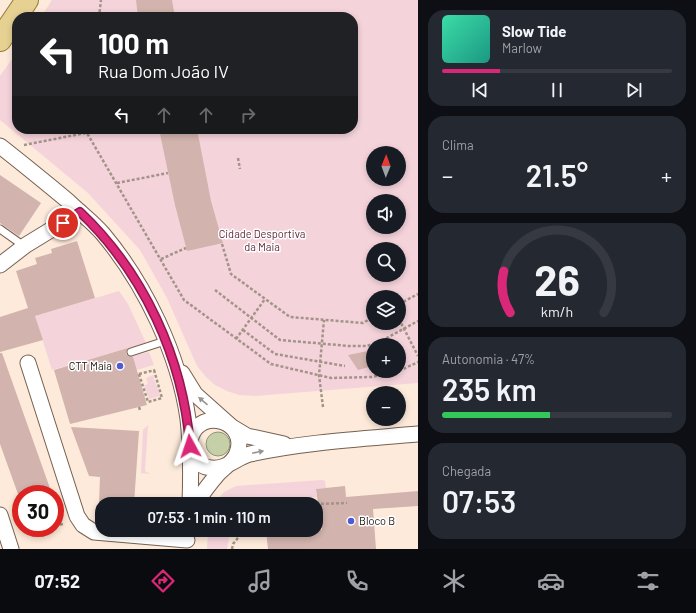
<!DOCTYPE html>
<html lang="pt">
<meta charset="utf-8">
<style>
:root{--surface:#171b24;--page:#242831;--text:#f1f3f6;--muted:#9ea1a6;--line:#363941;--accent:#db2777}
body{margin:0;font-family:Barlow,sans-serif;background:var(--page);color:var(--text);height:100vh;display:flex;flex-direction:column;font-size:15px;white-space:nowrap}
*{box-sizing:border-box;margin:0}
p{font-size:13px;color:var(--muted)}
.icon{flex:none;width:22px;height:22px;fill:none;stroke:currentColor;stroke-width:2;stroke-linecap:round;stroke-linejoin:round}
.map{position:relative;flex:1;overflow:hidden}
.details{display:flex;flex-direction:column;gap:10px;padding:10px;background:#0d0f14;width:278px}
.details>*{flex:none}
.hud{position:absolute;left:12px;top:12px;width:346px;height:122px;border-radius:16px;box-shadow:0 2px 6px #0003;background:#202124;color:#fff;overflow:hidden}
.needle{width:26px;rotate:1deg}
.buttons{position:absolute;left:366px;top:146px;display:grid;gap:8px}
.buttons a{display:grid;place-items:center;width:40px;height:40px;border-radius:50%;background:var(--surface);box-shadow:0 2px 6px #0003;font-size:20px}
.speed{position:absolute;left:12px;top:485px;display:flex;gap:8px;font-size:20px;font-weight:700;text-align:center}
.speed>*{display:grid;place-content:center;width:52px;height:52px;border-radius:50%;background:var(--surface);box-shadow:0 2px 6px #0003;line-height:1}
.speed .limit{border:6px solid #d22;background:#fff;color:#111}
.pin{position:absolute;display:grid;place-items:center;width:34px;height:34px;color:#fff;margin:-17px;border:2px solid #fff;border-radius:50%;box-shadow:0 1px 4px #0007}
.me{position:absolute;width:44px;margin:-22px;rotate:355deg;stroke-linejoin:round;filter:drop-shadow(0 0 3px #0008)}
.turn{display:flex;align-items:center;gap:14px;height:84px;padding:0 20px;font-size:18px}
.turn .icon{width:52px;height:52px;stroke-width:2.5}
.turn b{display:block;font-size:28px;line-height:34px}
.lanes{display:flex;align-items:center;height:38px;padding:0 20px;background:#0003;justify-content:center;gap:20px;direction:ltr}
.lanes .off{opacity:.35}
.big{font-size:30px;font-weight:600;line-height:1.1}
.details .widget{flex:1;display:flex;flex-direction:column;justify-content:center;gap:6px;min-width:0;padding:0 14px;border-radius:16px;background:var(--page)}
.details .dial{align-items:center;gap:0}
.dial svg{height:104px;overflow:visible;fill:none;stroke:var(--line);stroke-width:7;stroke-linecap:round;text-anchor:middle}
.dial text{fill:var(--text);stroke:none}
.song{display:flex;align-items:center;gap:12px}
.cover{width:48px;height:48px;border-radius:6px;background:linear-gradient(135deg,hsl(160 70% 55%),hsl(170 70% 35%))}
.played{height:4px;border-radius:2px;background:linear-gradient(90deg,var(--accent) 25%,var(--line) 25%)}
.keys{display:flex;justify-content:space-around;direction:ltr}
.heat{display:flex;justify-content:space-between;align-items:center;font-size:22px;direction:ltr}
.charge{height:6px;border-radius:3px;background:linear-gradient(90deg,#34c759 47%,var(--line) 0)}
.trip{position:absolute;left:95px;top:497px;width:228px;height:40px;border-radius:16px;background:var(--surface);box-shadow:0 2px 6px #0003;font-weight:600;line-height:40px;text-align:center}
.tabs{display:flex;height:64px;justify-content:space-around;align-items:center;background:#090b0e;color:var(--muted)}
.tabs .icon{width:28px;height:28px}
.tabs .current{color:var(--accent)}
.tabs b{font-size:18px;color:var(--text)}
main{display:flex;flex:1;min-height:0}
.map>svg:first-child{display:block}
.green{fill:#f5d3db;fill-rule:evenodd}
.water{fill:#c5cfa8;stroke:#929679}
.building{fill:#d2b3ad}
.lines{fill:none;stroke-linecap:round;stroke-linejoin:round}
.service-casing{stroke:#766150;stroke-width:9}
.minor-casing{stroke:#766150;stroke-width:17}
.primary-casing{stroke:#957b35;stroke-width:24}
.path{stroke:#a39488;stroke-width:2.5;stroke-dasharray:3 2;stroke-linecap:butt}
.service{stroke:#fff;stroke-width:7}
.minor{stroke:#fff;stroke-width:15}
.primary{stroke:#e6d193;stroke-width:22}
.oneway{fill:#989492}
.route-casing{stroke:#8e194d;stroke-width:10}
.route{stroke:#db2777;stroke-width:7}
.poi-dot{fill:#505bd1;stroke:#fff;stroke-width:1.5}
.labels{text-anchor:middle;stroke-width:3;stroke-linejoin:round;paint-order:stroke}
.park-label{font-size:11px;fill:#61293a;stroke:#fff}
.poi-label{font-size:11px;fill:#1b120c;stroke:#fff;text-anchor:end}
</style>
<main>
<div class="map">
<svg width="418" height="549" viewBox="0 0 418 549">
<rect width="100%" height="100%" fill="#fdeada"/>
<g class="green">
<path d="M52,0h366v383l-163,13 -16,-1 -12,-4 -12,-6 -9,-8 -9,-11 -30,-68 -27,-48 -52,-57 -88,-73v-44l17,-24v77h336v-112h-312zM373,153h26v26h-26zM373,201h26v26h-26zM373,249h26v26h-26zM373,297h26v26h-26zM373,345h26v26h-26z"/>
<polygon points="119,291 128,304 146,343 52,370 35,316"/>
<polygon points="149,352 154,365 136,370 132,356"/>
<polygon points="153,375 160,396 149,399 144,385 148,384 146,378"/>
<polygon points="148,425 145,471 150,474 141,473 143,430"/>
<polygon points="322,480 325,481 326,488 316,489 317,497 253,502 253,504 214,504 224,492 236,486"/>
<polygon points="208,530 235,530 229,538 227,549 207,549"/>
</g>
<circle class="water" cx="218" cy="444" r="12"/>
<g class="building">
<polygon points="136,0 172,0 175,17 138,17"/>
<polygon points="159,129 197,129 211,201 223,243 187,251 175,205"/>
<polygon points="0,175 41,203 19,236 0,223"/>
<polygon points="77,241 95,298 35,316 43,340 0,352 0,317 28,308 16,271 37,264 35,258 52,253 51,249"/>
<polygon points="128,348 126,354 133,357 147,405 70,424 54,370"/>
<polygon points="373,350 373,366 358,370 348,355"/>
<polygon points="0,353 2,353 52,494 18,494 0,444"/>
<polygon points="71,427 139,431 134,504 99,504 100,477 89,476"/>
<polygon points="345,486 346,497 418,491 418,506 373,509 376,549 268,549 266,530 322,530 316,489"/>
</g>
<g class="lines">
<g class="service-casing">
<g id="service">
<polyline points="0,229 24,246"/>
<polyline points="131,352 165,341"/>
</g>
</g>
<g class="minor-casing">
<g id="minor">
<path d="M0,146c23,18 45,36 68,55 11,11 25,21 35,33 42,50 76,121 85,185 3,28 3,57 2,85"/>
<polyline points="0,265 26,245 80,212"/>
<polyline points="28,363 77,516 83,525 94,532 187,540"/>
<polyline points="182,373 195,394 232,427 247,436 284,444"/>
<path d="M195,504c7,-10 14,-20 22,-29 6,-7 17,-13 20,-22 12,-31 -36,-47 -46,-16 -4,14 6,30 20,31 15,2 26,-11 39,-14 55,-12 112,-15 168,-20"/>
<polyline points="0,515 11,549"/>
</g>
</g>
<g class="primary-casing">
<polyline id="primary" points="0,40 27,0"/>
</g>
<g class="path">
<polyline points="99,17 101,0"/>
<polyline points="88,129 87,133 184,300 271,364 331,378 372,377 397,371"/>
<polyline points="24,145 106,129"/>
<polyline points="238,158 240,169"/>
<polyline points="117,183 168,173"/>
<polyline points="222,244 231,274 290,317 363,323 373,317"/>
<polyline points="161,259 186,248"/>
<polyline points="215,290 280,340 349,346 367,346 383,340 418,321"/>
<polyline points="399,304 418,294"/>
<polyline points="399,319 418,356"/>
<polyline points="243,330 275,354 345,366"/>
<polyline points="236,339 265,299"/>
<polyline points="399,371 418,362"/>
<polyline points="139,374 148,402 162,398 154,370"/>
<polyline points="139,374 155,370"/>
<polyline points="139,407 140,410"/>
<polyline points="323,407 319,375 324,320"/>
<polyline points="316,504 347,503"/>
<polyline points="55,525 64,524"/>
<polyline points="30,529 39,528"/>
<polyline points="232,549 233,544 241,534 261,533 261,530"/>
</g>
<use href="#service" class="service"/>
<use href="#minor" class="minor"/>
<use href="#primary" class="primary"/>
</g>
<defs><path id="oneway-solid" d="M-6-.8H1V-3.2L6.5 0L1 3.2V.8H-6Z"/></defs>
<g class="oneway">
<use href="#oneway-solid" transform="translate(203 401) rotate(-139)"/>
<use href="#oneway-solid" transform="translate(258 452) rotate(-12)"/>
</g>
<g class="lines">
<g class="route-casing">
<path id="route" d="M63,223l17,-11c64,61 103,146 110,234"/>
</g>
<use href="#route" class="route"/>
</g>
<g class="poi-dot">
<circle cx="120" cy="366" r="4"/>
<circle cx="351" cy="521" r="4"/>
</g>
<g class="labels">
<g class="park-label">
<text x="262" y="238">Cidade Desportiva<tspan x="262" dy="13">da Maia</tspan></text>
</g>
<g class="poi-label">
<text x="112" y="370">CTT Maia</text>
<text x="359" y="525" text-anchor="start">Bloco B</text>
</g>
</g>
</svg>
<div class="buttons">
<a><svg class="needle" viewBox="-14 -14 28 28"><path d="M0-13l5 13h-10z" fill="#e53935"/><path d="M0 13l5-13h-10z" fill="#9ea1a6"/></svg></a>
<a><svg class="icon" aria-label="sound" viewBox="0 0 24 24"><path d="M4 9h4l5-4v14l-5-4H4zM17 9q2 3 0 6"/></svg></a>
<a><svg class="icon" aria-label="search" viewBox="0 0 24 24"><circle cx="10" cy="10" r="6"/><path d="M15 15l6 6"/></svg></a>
<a><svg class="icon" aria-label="layers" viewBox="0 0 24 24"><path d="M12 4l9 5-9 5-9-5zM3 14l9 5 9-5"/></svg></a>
<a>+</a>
<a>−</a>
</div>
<div class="speed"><div class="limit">30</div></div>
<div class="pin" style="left:63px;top:223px;background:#d93025"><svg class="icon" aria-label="arrive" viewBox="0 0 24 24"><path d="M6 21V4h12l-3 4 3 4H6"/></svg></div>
<svg class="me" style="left:190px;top:446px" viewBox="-20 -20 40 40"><path d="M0-17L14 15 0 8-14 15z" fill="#db2777" stroke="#fff" stroke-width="4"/></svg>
<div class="trip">07:53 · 1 min · 110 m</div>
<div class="hud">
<div class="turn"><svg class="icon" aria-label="left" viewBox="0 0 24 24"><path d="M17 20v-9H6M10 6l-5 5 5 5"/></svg><div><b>100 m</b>Rua Dom João IV</div></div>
<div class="lanes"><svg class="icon" aria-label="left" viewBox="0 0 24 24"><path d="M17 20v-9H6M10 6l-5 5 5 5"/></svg><svg class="icon off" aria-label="ahead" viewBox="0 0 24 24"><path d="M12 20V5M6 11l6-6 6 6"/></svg><svg class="icon off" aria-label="ahead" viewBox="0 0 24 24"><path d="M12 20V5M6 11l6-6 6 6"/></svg><svg class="icon off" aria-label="right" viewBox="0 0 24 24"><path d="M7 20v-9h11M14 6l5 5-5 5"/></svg></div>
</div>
</div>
<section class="details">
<div class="widget">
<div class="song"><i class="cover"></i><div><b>Slow Tide</b><p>Marlow</p></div></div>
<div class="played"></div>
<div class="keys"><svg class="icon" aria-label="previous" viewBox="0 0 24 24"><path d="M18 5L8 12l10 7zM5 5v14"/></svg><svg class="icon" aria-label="pause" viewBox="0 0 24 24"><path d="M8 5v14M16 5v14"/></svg><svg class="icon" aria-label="next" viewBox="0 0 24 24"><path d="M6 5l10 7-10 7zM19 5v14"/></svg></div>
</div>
<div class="widget"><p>Clima</p>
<div class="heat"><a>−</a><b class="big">21.5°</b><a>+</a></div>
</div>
<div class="widget dial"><svg viewBox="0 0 100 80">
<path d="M14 69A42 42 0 1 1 86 69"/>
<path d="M14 69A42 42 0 0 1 9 37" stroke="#db2777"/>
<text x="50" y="56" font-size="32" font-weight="700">26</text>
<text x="50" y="72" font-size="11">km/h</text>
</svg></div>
<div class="widget"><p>Autonomia · 47%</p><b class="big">235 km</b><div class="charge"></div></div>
<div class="widget"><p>Chegada</p><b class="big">07:53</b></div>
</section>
</main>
<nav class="tabs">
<b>07:52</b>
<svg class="icon current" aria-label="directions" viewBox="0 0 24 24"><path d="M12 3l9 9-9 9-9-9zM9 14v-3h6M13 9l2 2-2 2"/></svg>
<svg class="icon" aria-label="music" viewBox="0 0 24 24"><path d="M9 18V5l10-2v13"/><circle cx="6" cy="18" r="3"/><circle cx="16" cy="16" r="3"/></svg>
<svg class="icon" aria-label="phone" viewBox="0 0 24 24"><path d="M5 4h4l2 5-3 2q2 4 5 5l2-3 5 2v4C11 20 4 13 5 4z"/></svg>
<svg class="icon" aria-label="climate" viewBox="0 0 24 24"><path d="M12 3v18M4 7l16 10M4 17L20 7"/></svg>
<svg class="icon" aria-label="car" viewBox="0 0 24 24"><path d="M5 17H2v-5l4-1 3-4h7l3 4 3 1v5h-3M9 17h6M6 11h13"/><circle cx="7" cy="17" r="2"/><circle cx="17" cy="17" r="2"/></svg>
<svg class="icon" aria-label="filters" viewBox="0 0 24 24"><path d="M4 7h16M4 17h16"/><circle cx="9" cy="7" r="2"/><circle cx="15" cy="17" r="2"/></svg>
</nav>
